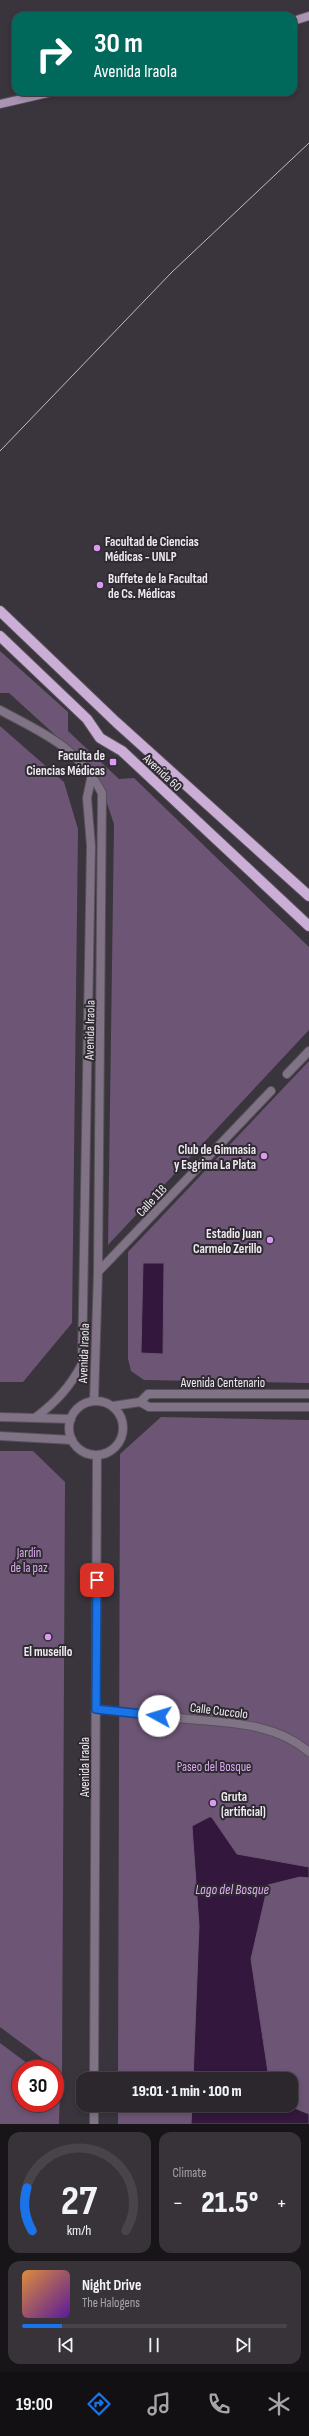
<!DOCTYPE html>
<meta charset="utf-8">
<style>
:root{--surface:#2c272d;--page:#383339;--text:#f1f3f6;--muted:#a6a5aa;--line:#484449;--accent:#1a73e8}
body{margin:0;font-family:"Sofia Sans Condensed",sans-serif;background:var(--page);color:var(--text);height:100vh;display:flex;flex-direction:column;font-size:15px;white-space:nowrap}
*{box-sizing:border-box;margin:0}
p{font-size:13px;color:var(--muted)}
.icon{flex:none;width:22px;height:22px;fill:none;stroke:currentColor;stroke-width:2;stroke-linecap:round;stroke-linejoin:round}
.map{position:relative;height:2124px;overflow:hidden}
.sheet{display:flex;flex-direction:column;gap:8px;padding:8px;background:#181519;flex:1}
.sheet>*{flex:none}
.top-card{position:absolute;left:12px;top:12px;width:285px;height:84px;border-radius:12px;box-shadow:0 2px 6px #0003,0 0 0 1px var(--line);background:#00695c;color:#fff;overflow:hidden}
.speed{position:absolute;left:12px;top:2060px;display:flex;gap:8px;font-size:20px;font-weight:700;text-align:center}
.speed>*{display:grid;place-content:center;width:52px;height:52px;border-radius:50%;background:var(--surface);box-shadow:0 2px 6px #0003,0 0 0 1px var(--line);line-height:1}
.speed .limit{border:6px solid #d22;background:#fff;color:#111}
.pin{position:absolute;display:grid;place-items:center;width:34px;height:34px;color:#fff;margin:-17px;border-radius:8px;box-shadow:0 2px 6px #0006}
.me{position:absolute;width:44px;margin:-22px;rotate:276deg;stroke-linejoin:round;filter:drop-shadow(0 0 3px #0008)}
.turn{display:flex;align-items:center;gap:14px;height:84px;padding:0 16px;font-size:18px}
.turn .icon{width:52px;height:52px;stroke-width:2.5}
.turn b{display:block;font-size:28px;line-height:34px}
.big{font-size:30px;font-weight:800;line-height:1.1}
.sheet .tile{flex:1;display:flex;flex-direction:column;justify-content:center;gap:6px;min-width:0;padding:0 14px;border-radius:12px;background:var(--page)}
.sheet .dial{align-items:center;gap:0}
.dial svg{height:104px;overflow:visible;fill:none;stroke:var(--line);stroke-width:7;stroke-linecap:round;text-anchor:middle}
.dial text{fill:var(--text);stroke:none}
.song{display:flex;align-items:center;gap:12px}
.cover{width:48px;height:48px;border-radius:6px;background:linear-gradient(135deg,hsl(30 70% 55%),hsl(270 70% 35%))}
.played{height:4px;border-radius:2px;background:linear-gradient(90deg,var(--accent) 15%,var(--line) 15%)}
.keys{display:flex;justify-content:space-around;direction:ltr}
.heat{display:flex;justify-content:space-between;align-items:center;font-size:22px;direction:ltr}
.sheet .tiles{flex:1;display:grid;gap:8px;grid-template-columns:1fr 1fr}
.tile:last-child{grid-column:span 2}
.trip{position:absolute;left:76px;top:2072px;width:222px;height:40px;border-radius:12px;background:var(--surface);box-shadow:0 2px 6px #0003,0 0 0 1px var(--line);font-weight:800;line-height:40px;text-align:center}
.dock{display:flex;height:64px;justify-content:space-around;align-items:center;background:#121012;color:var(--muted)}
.dock .icon{width:28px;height:28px}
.dock .selected{color:var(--accent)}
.dock b{font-size:18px;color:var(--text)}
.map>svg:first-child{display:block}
.green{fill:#6c5575;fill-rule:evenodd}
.water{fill:#33173d;stroke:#6b5672}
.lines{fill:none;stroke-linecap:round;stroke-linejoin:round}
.stream{stroke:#6b5672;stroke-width:3.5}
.street-casing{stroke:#575159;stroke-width:10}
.secondary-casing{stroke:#575159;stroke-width:10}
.primary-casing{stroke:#575159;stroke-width:12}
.street{stroke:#807386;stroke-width:8}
.secondary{stroke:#aa94b3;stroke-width:8}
.primary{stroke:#caaed6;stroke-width:10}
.tram{stroke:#c0bbc1;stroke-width:1}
.route-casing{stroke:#114b97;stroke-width:10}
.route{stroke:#1a73e8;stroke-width:7}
.poi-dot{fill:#db99f5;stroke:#2f2a32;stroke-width:1.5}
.labels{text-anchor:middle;stroke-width:4;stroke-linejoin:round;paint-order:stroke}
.poi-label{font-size:13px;font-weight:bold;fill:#eeeaef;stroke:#2f2a32;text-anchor:start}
.street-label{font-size:13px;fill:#eeeaef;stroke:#2f2a32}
.park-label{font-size:13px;fill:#daabee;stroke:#2f2a32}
.water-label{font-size:14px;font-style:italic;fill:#ddadf1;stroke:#2f2a32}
</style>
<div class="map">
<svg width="309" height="2124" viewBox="0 0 309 2124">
<rect width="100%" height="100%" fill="#3a343c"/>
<g class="green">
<polygon points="0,651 68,712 68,731 119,779 134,778 309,947 309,1030 108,1245 114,824 97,773 9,693 0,693"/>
<polygon points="0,726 64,782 78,829 72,1323 23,1382 0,1382"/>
<path d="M309,1061v322l-165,-3 -13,-9 -3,-12v-107zM143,1263l21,1 -1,90 -22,-1z"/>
<polygon points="161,1417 309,1420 309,2124 118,2124 118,2105 291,2105 291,2079 118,2079 120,1454"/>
<polygon points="0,1451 33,1451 65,1482 62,2073 0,2027"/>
<polygon points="0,2043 35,2069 21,2069 21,2103 55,2103 55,2084 60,2088 59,2124 0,2124"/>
</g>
<g class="water">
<polygon points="143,1263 164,1263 163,1354 141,1353"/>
<polygon points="211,1816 237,1854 309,1867 309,1878 300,1877 268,1885 251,1959 268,2072 272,2079 193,2079 199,1926 192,1826"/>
<polygon points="192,2105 287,2105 309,2114 309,2124 191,2124"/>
</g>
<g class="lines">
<polyline class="stream" points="211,1816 215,1781"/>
<g class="street-casing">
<g id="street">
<path d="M0,710c44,24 77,36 102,83l-4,479 -4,129"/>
<polyline points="287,1074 309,1051"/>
<polyline points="98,1272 271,1091"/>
<circle cx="96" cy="1428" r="27"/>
<polyline points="140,1402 148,1394 309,1394"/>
<polyline points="113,1406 140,1402 149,1407 309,1407"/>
<polyline points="0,1417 71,1419"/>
<path d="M35,1418c21,-16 35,-31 47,-54l9,-518 -4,-48 5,-24"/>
<polyline points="0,1436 72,1440"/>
<path d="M96,1709c31,3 61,7 92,10 42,4 88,4 121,33"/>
<polyline points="94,2079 97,1455"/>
<polyline points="94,2124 94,2105"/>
</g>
</g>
<g class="secondary-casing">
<g id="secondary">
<polyline points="293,21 309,16"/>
<polyline points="0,104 52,92"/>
</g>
</g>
<g class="primary-casing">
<g id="primary">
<polyline points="0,611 116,722 309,896"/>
<polyline points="0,636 87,719 100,738 122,751 309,926"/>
</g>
</g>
<use href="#street" class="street"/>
<use href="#secondary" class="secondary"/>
<use href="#primary" class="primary"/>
<polyline class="tram" points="0,451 172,272 309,143"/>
</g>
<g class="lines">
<g class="route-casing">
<polyline id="route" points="97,1580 96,1709 159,1716"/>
</g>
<use href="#route" class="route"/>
</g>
<g class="poi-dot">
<circle cx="97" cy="548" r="4"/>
<circle cx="100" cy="585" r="4"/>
<rect x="109" y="758" width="8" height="8" rx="2"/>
<circle cx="264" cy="1156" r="4"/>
<circle cx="270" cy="1240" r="4"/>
<circle cx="48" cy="1637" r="4"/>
<circle cx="213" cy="1803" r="4"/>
</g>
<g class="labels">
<g class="poi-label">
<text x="105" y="546">Facultad de Ciencias<tspan x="105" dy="15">Médicas - UNLP</tspan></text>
<text x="108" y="583">Buffete de la Facultad<tspan x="108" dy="15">de Cs. Médicas</tspan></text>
<text x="105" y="760" text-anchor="end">Faculta de<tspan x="105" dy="15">Ciencias Médicas</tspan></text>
<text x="256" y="1154" text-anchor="end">Club de Gimnasia<tspan x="256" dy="15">y Esgrima La Plata</tspan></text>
<text x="262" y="1238" text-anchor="end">Estadio Juan<tspan x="262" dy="15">Carmelo Zerillo</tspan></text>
<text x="48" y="1656" text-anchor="middle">El museíllo</text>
<text x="221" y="1801">Gruta<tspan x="221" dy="15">(artificial)</tspan></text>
</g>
<g class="street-label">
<text transform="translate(163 772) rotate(43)" y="5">Avenida 60</text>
<text transform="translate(89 1030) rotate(-89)" y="5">Avenida Iraola</text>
<text transform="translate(151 1200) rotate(-47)" y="5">Calle 118</text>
<text transform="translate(83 1353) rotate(-88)" y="5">Avenida Iraola</text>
<text x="223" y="1387">Avenida Centenario</text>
<text transform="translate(219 1710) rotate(7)" y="5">Calle Cuccolo</text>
<text transform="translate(84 1767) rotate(-90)" y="5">Avenida Iraola</text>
</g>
<g class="park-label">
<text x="29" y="1557">Jardín<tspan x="29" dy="15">de la paz</tspan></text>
<text x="214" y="1771">Paseo del Bosque</text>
</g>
<g class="water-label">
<text x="232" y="1894">Lago del Bosque</text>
</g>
</g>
</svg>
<div class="speed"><div class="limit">30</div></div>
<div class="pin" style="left:97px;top:1580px;background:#d93025"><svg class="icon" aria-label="arrive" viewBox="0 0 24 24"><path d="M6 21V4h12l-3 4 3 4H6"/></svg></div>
<svg class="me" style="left:159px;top:1716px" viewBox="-20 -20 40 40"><circle r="19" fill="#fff"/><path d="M0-13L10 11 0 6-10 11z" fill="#1a73e8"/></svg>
<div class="trip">19:01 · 1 min · 100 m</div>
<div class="top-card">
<div class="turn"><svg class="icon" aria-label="right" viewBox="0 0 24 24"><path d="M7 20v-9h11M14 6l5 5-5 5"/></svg><div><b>30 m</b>Avenida Iraola</div></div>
</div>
</div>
<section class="sheet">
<div class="tiles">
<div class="tile dial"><svg viewBox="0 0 100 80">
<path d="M14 69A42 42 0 1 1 86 69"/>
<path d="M14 69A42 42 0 0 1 10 36" stroke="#1a73e8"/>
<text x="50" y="56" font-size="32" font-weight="700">27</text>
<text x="50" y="72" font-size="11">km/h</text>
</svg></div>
<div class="tile"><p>Climate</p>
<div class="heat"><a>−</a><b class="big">21.5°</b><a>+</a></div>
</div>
<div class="tile">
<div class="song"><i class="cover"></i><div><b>Night Drive</b><p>The Halogens</p></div></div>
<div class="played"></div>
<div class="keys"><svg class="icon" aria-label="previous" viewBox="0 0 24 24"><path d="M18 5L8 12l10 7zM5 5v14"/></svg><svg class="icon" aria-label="pause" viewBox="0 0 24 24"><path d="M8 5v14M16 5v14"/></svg><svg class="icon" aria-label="next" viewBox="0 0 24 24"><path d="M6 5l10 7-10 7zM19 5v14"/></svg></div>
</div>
</div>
</section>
<nav class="dock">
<b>19:00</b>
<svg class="icon selected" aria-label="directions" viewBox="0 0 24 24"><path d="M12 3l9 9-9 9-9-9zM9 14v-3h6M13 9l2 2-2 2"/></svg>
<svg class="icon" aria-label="music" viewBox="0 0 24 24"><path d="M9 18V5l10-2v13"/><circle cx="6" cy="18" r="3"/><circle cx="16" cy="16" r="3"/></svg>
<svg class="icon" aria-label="phone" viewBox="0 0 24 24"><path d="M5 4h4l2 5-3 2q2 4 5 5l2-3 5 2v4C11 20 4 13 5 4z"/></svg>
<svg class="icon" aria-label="climate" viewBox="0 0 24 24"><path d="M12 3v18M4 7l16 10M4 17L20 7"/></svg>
</nav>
